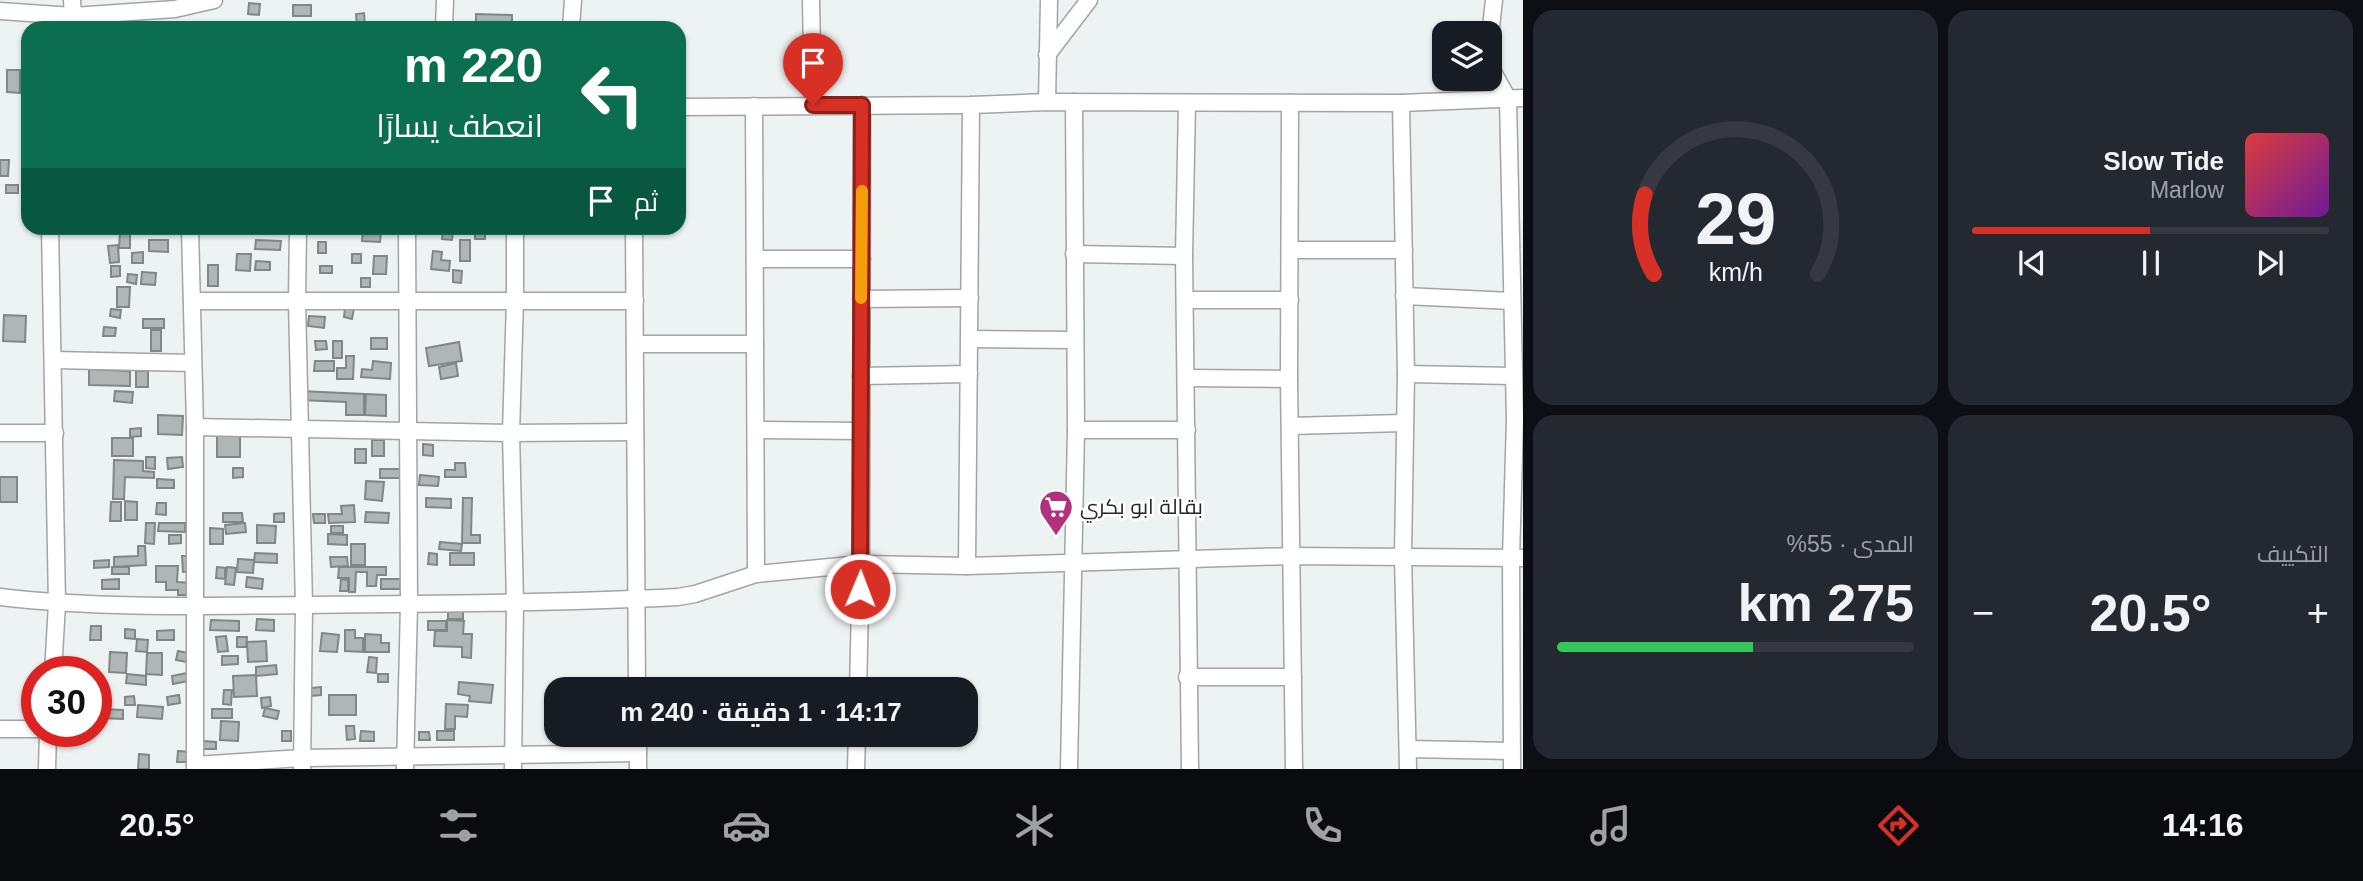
<!DOCTYPE html>
<html lang="ar">
<meta charset="utf-8">
<style>
:root{--surface:#171b24;--page:#242831;--text:#f1f3f6;--muted:#9ea1a6;--line:#363941;--accent:#d93025}
body{margin:0;font-family:Arial,Cairo,sans-serif;background:var(--page);color:var(--text);direction:rtl;height:100vh;display:flex;flex-direction:column;font-size:26px;white-space:nowrap}
*{box-sizing:border-box;margin:0}
p{font-size:23px;color:var(--muted)}
.icon{flex:none;width:38px;height:38px;fill:none;stroke:currentColor;stroke-width:2;stroke-linecap:round;stroke-linejoin:round}
.map{position:relative;flex:1;overflow:hidden;direction:ltr}
.panel{display:flex;flex-direction:column;gap:10px;padding:10px;background:#0d0f14;width:840px}
.panel>*{flex:none}
.hud{position:absolute;left:21px;top:21px;width:665px;height:214px;border-radius:21px;box-shadow:0 2px 5px #0004;direction:rtl;background:#0b6e4f;color:#fff;overflow:hidden}
.tools{position:absolute;left:1432px;top:21px;display:grid;gap:14px}
.tools a{display:grid;place-items:center;width:70px;height:70px;border-radius:14px;background:var(--surface);box-shadow:0 2px 5px #0004;font-size:35px}
.speed{position:absolute;left:21px;top:656px;display:flex;gap:14px;font-size:35px;font-weight:700;text-align:center}
.speed>*{display:grid;place-content:center;width:91px;height:91px;border-radius:50%;background:var(--surface);box-shadow:0 2px 5px #0004;line-height:1}
.speed .limit{border:10px solid #d22;background:#fff;color:#111}
.pin{position:absolute;display:grid;place-items:center;width:60px;height:60px;color:#fff;margin:-72px -30px;border-radius:50% 50% 50% 0;rotate:-45deg;box-shadow:0 0 7px #0007}
.pin .icon{rotate:45deg}
.me{position:absolute;width:77px;margin:-38px;rotate:1deg;stroke-linejoin:round;filter:drop-shadow(0 0 5px #0008)}
.turn{display:flex;align-items:center;gap:24px;height:147px;padding:0 28px;font-size:32px}
.turn .icon{width:91px;height:91px;stroke-width:2.5}
.turn b{display:block;font-size:49px;line-height:60px}
.then{display:flex;align-items:center;height:66px;padding:0 28px;background:#0003;gap:14px;font-size:26px}
.big{font-size:52px;font-weight:700;line-height:1.1}
.panel .tile{flex:1;display:flex;flex-direction:column;justify-content:center;gap:10px;min-width:0;padding:0 24px;border-radius:21px;background:var(--page)}
.panel .dial{align-items:center;gap:0}
.dial svg{height:182px;overflow:visible;fill:none;stroke:var(--line);stroke-width:7;stroke-linecap:round;text-anchor:middle}
.dial text{fill:var(--text);stroke:none}
.song{display:flex;align-items:center;gap:21px}
.cover{width:84px;height:84px;border-radius:10px;background:linear-gradient(135deg,hsl(0 70% 55%),hsl(280 70% 35%))}
.played{height:7px;border-radius:4px;background:linear-gradient(90deg,var(--accent) 50%,var(--line) 50%)}
.keys{display:flex;justify-content:space-around;direction:ltr}
.heat{display:flex;justify-content:space-between;align-items:center;font-size:38px;direction:ltr}
.charge{height:10px;border-radius:5px;background:linear-gradient(90deg,#34c759 55%,var(--line) 0)}
.panel .tiles{flex:1;display:grid;gap:10px;grid-template-columns:repeat(2,1fr)}
.trip{position:absolute;left:544px;top:677px;width:434px;height:70px;border-radius:21px;background:var(--surface);box-shadow:0 2px 5px #0004;font-weight:700;line-height:70px;text-align:center;direction:rtl}
.dock{display:flex;height:112px;justify-content:space-around;align-items:center;background:#090b0e;color:var(--muted)}
.dock .icon{width:49px;height:49px}
.dock .active{color:var(--accent)}
.dock b{font-size:32px;color:var(--text)}
main{display:flex;flex:1;min-height:0}
.map>svg:first-child{display:block}
.building{fill:#b0b6b6;stroke:#818686;stroke-width:2}
.lines{fill:none;stroke-linecap:round;stroke-linejoin:round}
.street-casing{stroke:#a0a5a6;stroke-width:19}
.street{stroke:#fff;stroke-width:16}
.route-casing{stroke:#8d1f18;stroke-width:18}
.route{stroke:#d93025;stroke-width:12}
.slow{stroke:#f59e0b;stroke-width:12}
.labels{text-anchor:middle;stroke-width:5;stroke-linejoin:round;paint-order:stroke}
.poi-label{font-size:21px;fill:#252727;stroke:#fff;text-anchor:start}
</style>
<main>
<section class="panel">
<div class="tiles">
<div class="tile">
<div class="song"><i class="cover"></i><div><b>Slow Tide</b><p>Marlow</p></div></div>
<div class="played"></div>
<div class="keys"><svg class="icon" aria-label="previous" viewBox="0 0 24 24"><path d="M18 5L8 12l10 7zM5 5v14"/></svg><svg class="icon" aria-label="pause" viewBox="0 0 24 24"><path d="M8 5v14M16 5v14"/></svg><svg class="icon" aria-label="next" viewBox="0 0 24 24"><path d="M6 5l10 7-10 7zM19 5v14"/></svg></div>
</div>
<div class="tile dial"><svg viewBox="0 0 100 80">
<path d="M14 69A42 42 0 1 1 86 69"/>
<path d="M14 69A42 42 0 0 1 10 34" stroke="#d93025"/>
<text x="50" y="56" font-size="32" font-weight="700">29</text>
<text x="50" y="72" font-size="11">km/h</text>
</svg></div>
<div class="tile"><p>التكييف</p>
<div class="heat"><a>−</a><b class="big">20.5°</b><a>+</a></div>
</div>
<div class="tile"><p>المدى · 55%</p><b class="big">275 km</b><div class="charge"></div></div>
</div>
</section>
<div class="map">
<svg width="1523" height="769" viewBox="0 0 1523 769">
<rect width="100%" height="100%" fill="#edf2f3"/>
<g class="building">
<polygon points="249,3 260,4 259,15 248,14"/>
<rect x="293" y="5" width="18" height="11"/>
<polygon points="364,13 365,28 357,28 356,14"/>
<polygon points="476,14 512,15 512,26 476,25"/>
<polygon points="7,70 20,70 20,93 7,92"/>
<polygon points="0,160 9,160 8,176 0,176"/>
<rect x="6" y="185" width="12" height="8"/>
<rect x="475" y="228" width="10" height="11"/>
<polygon points="443,229 453,230 452,240 442,239"/>
<polygon points="120,231 130,231 130,248 119,248"/>
<polygon points="363,231 381,232 380,242 362,241"/>
<polygon points="149,240 168,240 168,252 149,251"/>
<polygon points="256,240 281,241 280,250 255,249"/>
<rect x="460" y="240" width="10" height="21"/>
<rect x="318" y="242" width="8" height="11"/>
<polygon points="118,245 119,262 110,263 108,246"/>
<polygon points="433,251 442,252 441,260 450,261 449,271 431,269"/>
<polygon points="143,252 143,263 132,263 132,253"/>
<polygon points="237,254 251,254 250,271 236,270"/>
<rect x="352" y="254" width="9" height="9"/>
<polygon points="374,256 387,256 386,274 373,274"/>
<polygon points="256,261 270,262 270,270 255,270"/>
<rect x="208" y="265" width="10" height="21"/>
<polygon points="111,266 120,266 120,276 111,277"/>
<rect x="320" y="266" width="12" height="7"/>
<polygon points="453,270 462,271 461,283 453,282"/>
<polygon points="142,272 156,273 155,285 141,284"/>
<polygon points="128,274 137,275 136,284 127,282"/>
<rect x="361" y="278" width="9" height="9"/>
<polygon points="117,287 130,287 129,307 117,307"/>
<polygon points="345,307 354,308 352,319 344,317"/>
<polygon points="111,309 121,310 120,318 110,316"/>
<polygon points="4,315 26,316 25,342 3,341"/>
<polygon points="309,316 325,317 324,328 308,326"/>
<rect x="143" y="319" width="21" height="9"/>
<polygon points="104,327 116,328 115,336 103,336"/>
<rect x="151" y="330" width="10" height="21"/>
<rect x="371" y="338" width="16" height="11"/>
<polygon points="315,341 326,341 327,349 316,350"/>
<rect x="333" y="341" width="9" height="17"/>
<polygon points="459,342 462,361 429,366 426,348"/>
<polygon points="346,356 354,356 353,379 337,379 337,368 346,368"/>
<polygon points="315,361 334,361 334,371 314,371"/>
<polygon points="373,361 391,363 390,379 361,377 362,369 372,370"/>
<polygon points="456,363 458,376 441,379 439,367"/>
<polygon points="89,369 130,371 130,386 89,385"/>
<rect x="136" y="371" width="12" height="16"/>
<polygon points="115,391 133,392 132,403 114,401"/>
<polygon points="300,391 364,394 364,415 346,415 346,402 300,400"/>
<polygon points="366,394 386,395 386,416 365,415"/>
<polygon points="158,415 183,416 182,435 158,434"/>
<polygon points="141,428 141,436 130,437 130,429"/>
<rect x="217" y="435" width="23" height="22"/>
<rect x="112" y="438" width="21" height="18"/>
<rect x="372" y="440" width="12" height="16"/>
<polygon points="423,444 433,445 433,456 423,455"/>
<rect x="355" y="449" width="11" height="14"/>
<polygon points="146,457 155,457 155,469 146,468"/>
<polygon points="182,457 183,467 168,469 167,458"/>
<polygon points="114,460 143,461 143,471 154,472 154,478 125,477 124,499 113,499"/>
<polygon points="455,463 465,463 466,477 445,477 445,470 455,470"/>
<polygon points="233,468 243,468 243,477 233,478"/>
<rect x="380" y="469" width="26" height="9"/>
<polygon points="420,475 439,477 438,486 419,485"/>
<rect x="0" y="477" width="17" height="25"/>
<polygon points="157,479 174,480 174,488 157,488"/>
<polygon points="366,481 384,482 382,501 365,499"/>
<polygon points="426,498 451,499 451,508 426,507"/>
<polygon points="463,498 472,498 471,535 480,535 480,543 462,543"/>
<polygon points="125,501 137,502 137,520 125,520"/>
<polygon points="111,502 121,502 121,521 110,521"/>
<polygon points="157,503 166,503 166,515 156,514"/>
<polygon points="354,505 355,522 329,523 328,514 342,514 341,506"/>
<polygon points="366,512 389,513 388,523 365,522"/>
<polygon points="223,513 242,513 243,522 223,522"/>
<polygon points="284,513 284,522 274,522 274,514"/>
<polygon points="313,514 325,514 325,523 314,523"/>
<polygon points="146,523 155,523 154,544 145,543"/>
<polygon points="159,523 185,523 185,532 158,531"/>
<polygon points="245,523 246,532 226,534 225,525"/>
<polygon points="257,525 276,526 275,543 257,543"/>
<rect x="331" y="526" width="12" height="7"/>
<polygon points="210,528 223,529 223,544 210,544"/>
<polygon points="328,534 347,535 347,545 328,544"/>
<polygon points="169,535 181,535 181,543 169,544"/>
<polygon points="440,542 462,544 461,551 439,549"/>
<rect x="351" y="544" width="14" height="21"/>
<polygon points="138,546 145,546 146,565 114,567 114,557 138,556"/>
<polygon points="255,553 277,554 277,563 254,562"/>
<polygon points="429,553 437,554 437,565 428,564"/>
<rect x="450" y="553" width="24" height="12"/>
<polygon points="182,556 191,556 193,571 183,572"/>
<polygon points="330,557 347,557 348,566 331,567"/>
<polygon points="238,559 254,560 253,573 237,572"/>
<polygon points="109,560 109,567 94,568 94,561"/>
<polygon points="156,566 178,566 177,582 195,583 195,595 178,595 178,590 166,590 166,582 156,582"/>
<rect x="112" y="567" width="17" height="7"/>
<polygon points="217,567 225,568 225,579 216,578"/>
<polygon points="227,567 236,568 234,585 225,584"/>
<polygon points="339,567 386,567 386,575 377,575 376,586 367,586 367,572 356,572 355,592 349,592 349,578 338,578"/>
<polygon points="247,577 263,579 262,589 246,587"/>
<polygon points="119,579 119,589 102,589 102,580"/>
<polygon points="341,579 348,580 348,591 340,591"/>
<polygon points="381,579 401,579 400,589 381,589"/>
<polygon points="448,610 463,611 463,619 448,619"/>
<polygon points="257,619 274,620 274,631 256,630"/>
<polygon points="211,620 239,621 239,631 210,630"/>
<polygon points="447,620 464,621 463,634 472,634 471,658 462,657 462,647 434,646 435,631 447,631"/>
<rect x="428" y="621" width="18" height="9"/>
<polygon points="91,626 101,626 101,640 90,640"/>
<polygon points="125,629 135,630 135,639 125,638"/>
<polygon points="174,630 174,640 157,640 157,631"/>
<polygon points="345,630 355,630 355,638 363,638 363,652 345,651"/>
<polygon points="322,633 339,635 337,652 320,651"/>
<polygon points="365,634 381,635 381,643 389,643 389,652 365,652"/>
<polygon points="226,636 228,651 218,652 216,637"/>
<polygon points="237,637 247,637 246,647 237,647"/>
<polygon points="137,639 148,640 147,652 136,651"/>
<polygon points="266,641 267,661 248,662 247,642"/>
<polygon points="178,651 189,653 187,662 176,660"/>
<polygon points="110,652 127,653 126,673 109,672"/>
<polygon points="147,653 162,653 162,675 146,674"/>
<polygon points="222,656 238,656 238,664 222,665"/>
<polygon points="369,657 377,658 376,673 367,672"/>
<polygon points="276,665 277,674 256,676 256,667"/>
<polygon points="187,673 188,681 173,684 172,676"/>
<polygon points="127,674 146,676 146,685 126,683"/>
<rect x="378" y="674" width="10" height="8"/>
<polygon points="256,675 257,696 234,697 233,676"/>
<polygon points="459,682 493,685 491,703 469,701 470,696 458,694"/>
<polygon points="321,687 321,695 311,696 311,688"/>
<polygon points="224,690 232,690 231,705 223,704"/>
<polygon points="179,695 180,703 168,705 167,697"/>
<rect x="329" y="695" width="27" height="20"/>
<polygon points="134,696 135,705 125,705 125,697"/>
<polygon points="270,697 271,706 262,708 261,698"/>
<polygon points="446,704 468,705 467,717 455,716 455,729 445,729"/>
<polygon points="138,705 163,707 162,719 137,717"/>
<polygon points="265,708 279,711 277,719 263,716"/>
<polygon points="102,709 123,710 123,719 101,718"/>
<rect x="212" y="709" width="20" height="9"/>
<polygon points="221,721 239,722 238,741 220,740"/>
<polygon points="346,726 354,726 355,739 347,740"/>
<rect x="282" y="731" width="9" height="10"/>
<polygon points="361,731 374,732 374,741 360,741"/>
<rect x="437" y="731" width="17" height="9"/>
<polygon points="419,732 429,732 430,740 419,740"/>
<polygon points="203,741 216,742 216,749 203,749"/>
<polygon points="178,751 192,752 192,762 177,762"/>
<polygon points="139,754 149,755 149,769 138,769"/>
</g>
<g class="lines">
<g class="street-casing">
<g id="street">
<polyline points="811,0 813,105"/>
<polyline points="0,11 73,16 72,0"/>
<polyline points="74,28 73,16 175,9 214,0"/>
<polyline points="444,28 445,0"/>
<polyline points="571,28 573,0"/>
<polyline points="1489,46 1494,0"/>
<polyline points="1047,55 1089,0"/>
<polyline points="1489,65 1508,99 1515,419 1511,558 1512,769"/>
<polyline points="1047,102 1049,0"/>
<polyline points="1187,103 1184,256 1190,769"/>
<polyline points="1290,103 1289,379 1294,769"/>
<polyline points="1401,103 1406,374 1403,556 1408,769"/>
<polyline points="754,106 756,574"/>
<polyline points="679,107 971,105 1047,102 1401,103 1523,98"/>
<polyline points="50,228 57,604 53,672"/>
<polyline points="190,228 195,427 195,769"/>
<polyline points="298,228 297,302 304,605 302,769"/>
<polyline points="634,228 637,690"/>
<polyline points="1291,250 1404,250"/>
<polyline points="1074,254 1184,256"/>
<polyline points="755,259 862,259"/>
<polyline points="1404,296 1512,301"/>
<polyline points="861,299 970,298"/>
<polyline points="1186,300 1290,300"/>
<polyline points="192,301 635,301"/>
<polyline points="970,339 1074,340"/>
<polyline points="635,344 755,344"/>
<polyline points="54,360 193,363"/>
<polyline points="1406,374 1513,376"/>
<polyline points="861,376 969,374"/>
<polyline points="1186,378 1289,379"/>
<polyline points="1290,426 1403,423"/>
<polyline points="195,427 511,433 635,432"/>
<polyline points="756,430 861,431"/>
<polyline points="1076,430 1187,430"/>
<polyline points="0,433 55,433"/>
<polyline points="967,566 971,105"/>
<path d="M0,597c102,12 204,9 307,8 124,-1 248,-2 371,-8l17,-3 61,-20 105,-10 106,2 325,-10 231,2"/>
<polyline points="1187,677 1293,677"/>
<polyline points="858,690 861,564 862,105"/>
<polyline points="0,729 37,729"/>
<polyline points="638,735 638,769"/>
<polyline points="1408,749 1511,751"/>
<polyline points="195,765 302,758 638,753"/>
<polyline points="47,769 48,732"/>
<polyline points="405,769 409,605 407,228"/>
<polyline points="513,769 515,602 511,433 515,300 515,228"/>
<polyline points="856,769 857,735"/>
<polyline points="1069,769 1076,430 1074,102"/>
</g>
</g>
<use href="#street" class="street"/>
</g>
<g class="lines">
<g class="route-casing">
<polyline id="route" points="813,105 862,105 860,589"/>
</g>
<use href="#route" class="route"/>
<polyline class="slow" points="861,298 862,191"/>
</g>
<defs>
<g id="supermarket-pin" transform="scale(1.75)"><path d="M0 17L-7.5 6A9.5 9.5 0 1 1 7.5 6Z" fill="#b3317c" stroke="#fff"/><path d="M-6-5.5h2.5l.6 2H6L4.5 2H-2.5L-4.4-4H-6ZM-1.5 3.2a1.3 1.3 0 1 0 .1 0ZM3 3.2a1.3 1.3 0 1 0 .1 0Z" fill="#fff"/></g>
</defs>
<g fill-rule="evenodd">
<use href="#supermarket-pin" x="1056" y="507"/>
</g>
<g class="labels">
<g class="poi-label">
<text x="1080" y="514">بقالة ابو بكري</text>
</g>
</g>
</svg>
<div class="tools">
<a><svg class="icon" aria-label="layers" viewBox="0 0 24 24"><path d="M12 4l9 5-9 5-9-5zM3 14l9 5 9-5"/></svg></a>
</div>
<div class="speed"><div class="limit">30</div></div>
<div class="pin" style="left:813px;top:105px;background:#d93025"><svg class="icon" aria-label="arrive" viewBox="0 0 24 24"><path d="M6 21V4h12l-3 4 3 4H6"/></svg></div>
<svg class="me" style="left:860px;top:589px" viewBox="-20 -20 40 40"><circle r="17" fill="#d93025" stroke="#fff" stroke-width="3"/><path d="M0-11L8 9 0 5-8 9z" fill="#fff"/></svg>
<div class="trip">14:17 · 1 دقيقة · 240 m</div>
<div class="hud">
<div class="turn"><svg class="icon" aria-label="left" viewBox="0 0 24 24"><path d="M17 20v-9H6M10 6l-5 5 5 5"/></svg><div><b>220 m</b>انعطف يسارًا</div></div>
<div class="then">ثم<svg class="icon" aria-label="arrive" viewBox="0 0 24 24"><path d="M6 21V4h12l-3 4 3 4H6"/></svg></div>
</div>
</div>
</main>
<nav class="dock">
<b>14:16</b>
<svg class="icon active" aria-label="directions" viewBox="0 0 24 24"><path d="M12 3l9 9-9 9-9-9zM9 14v-3h6M13 9l2 2-2 2"/></svg>
<svg class="icon" aria-label="music" viewBox="0 0 24 24"><path d="M9 18V5l10-2v13"/><circle cx="6" cy="18" r="3"/><circle cx="16" cy="16" r="3"/></svg>
<svg class="icon" aria-label="phone" viewBox="0 0 24 24"><path d="M5 4h4l2 5-3 2q2 4 5 5l2-3 5 2v4C11 20 4 13 5 4z"/></svg>
<svg class="icon" aria-label="climate" viewBox="0 0 24 24"><path d="M12 3v18M4 7l16 10M4 17L20 7"/></svg>
<svg class="icon" aria-label="car" viewBox="0 0 24 24"><path d="M5 17H2v-5l4-1 3-4h7l3 4 3 1v5h-3M9 17h6M6 11h13"/><circle cx="7" cy="17" r="2"/><circle cx="17" cy="17" r="2"/></svg>
<svg class="icon" aria-label="filters" viewBox="0 0 24 24"><path d="M4 7h16M4 17h16"/><circle cx="9" cy="7" r="2"/><circle cx="15" cy="17" r="2"/></svg>
<b>20.5°</b>
</nav>
